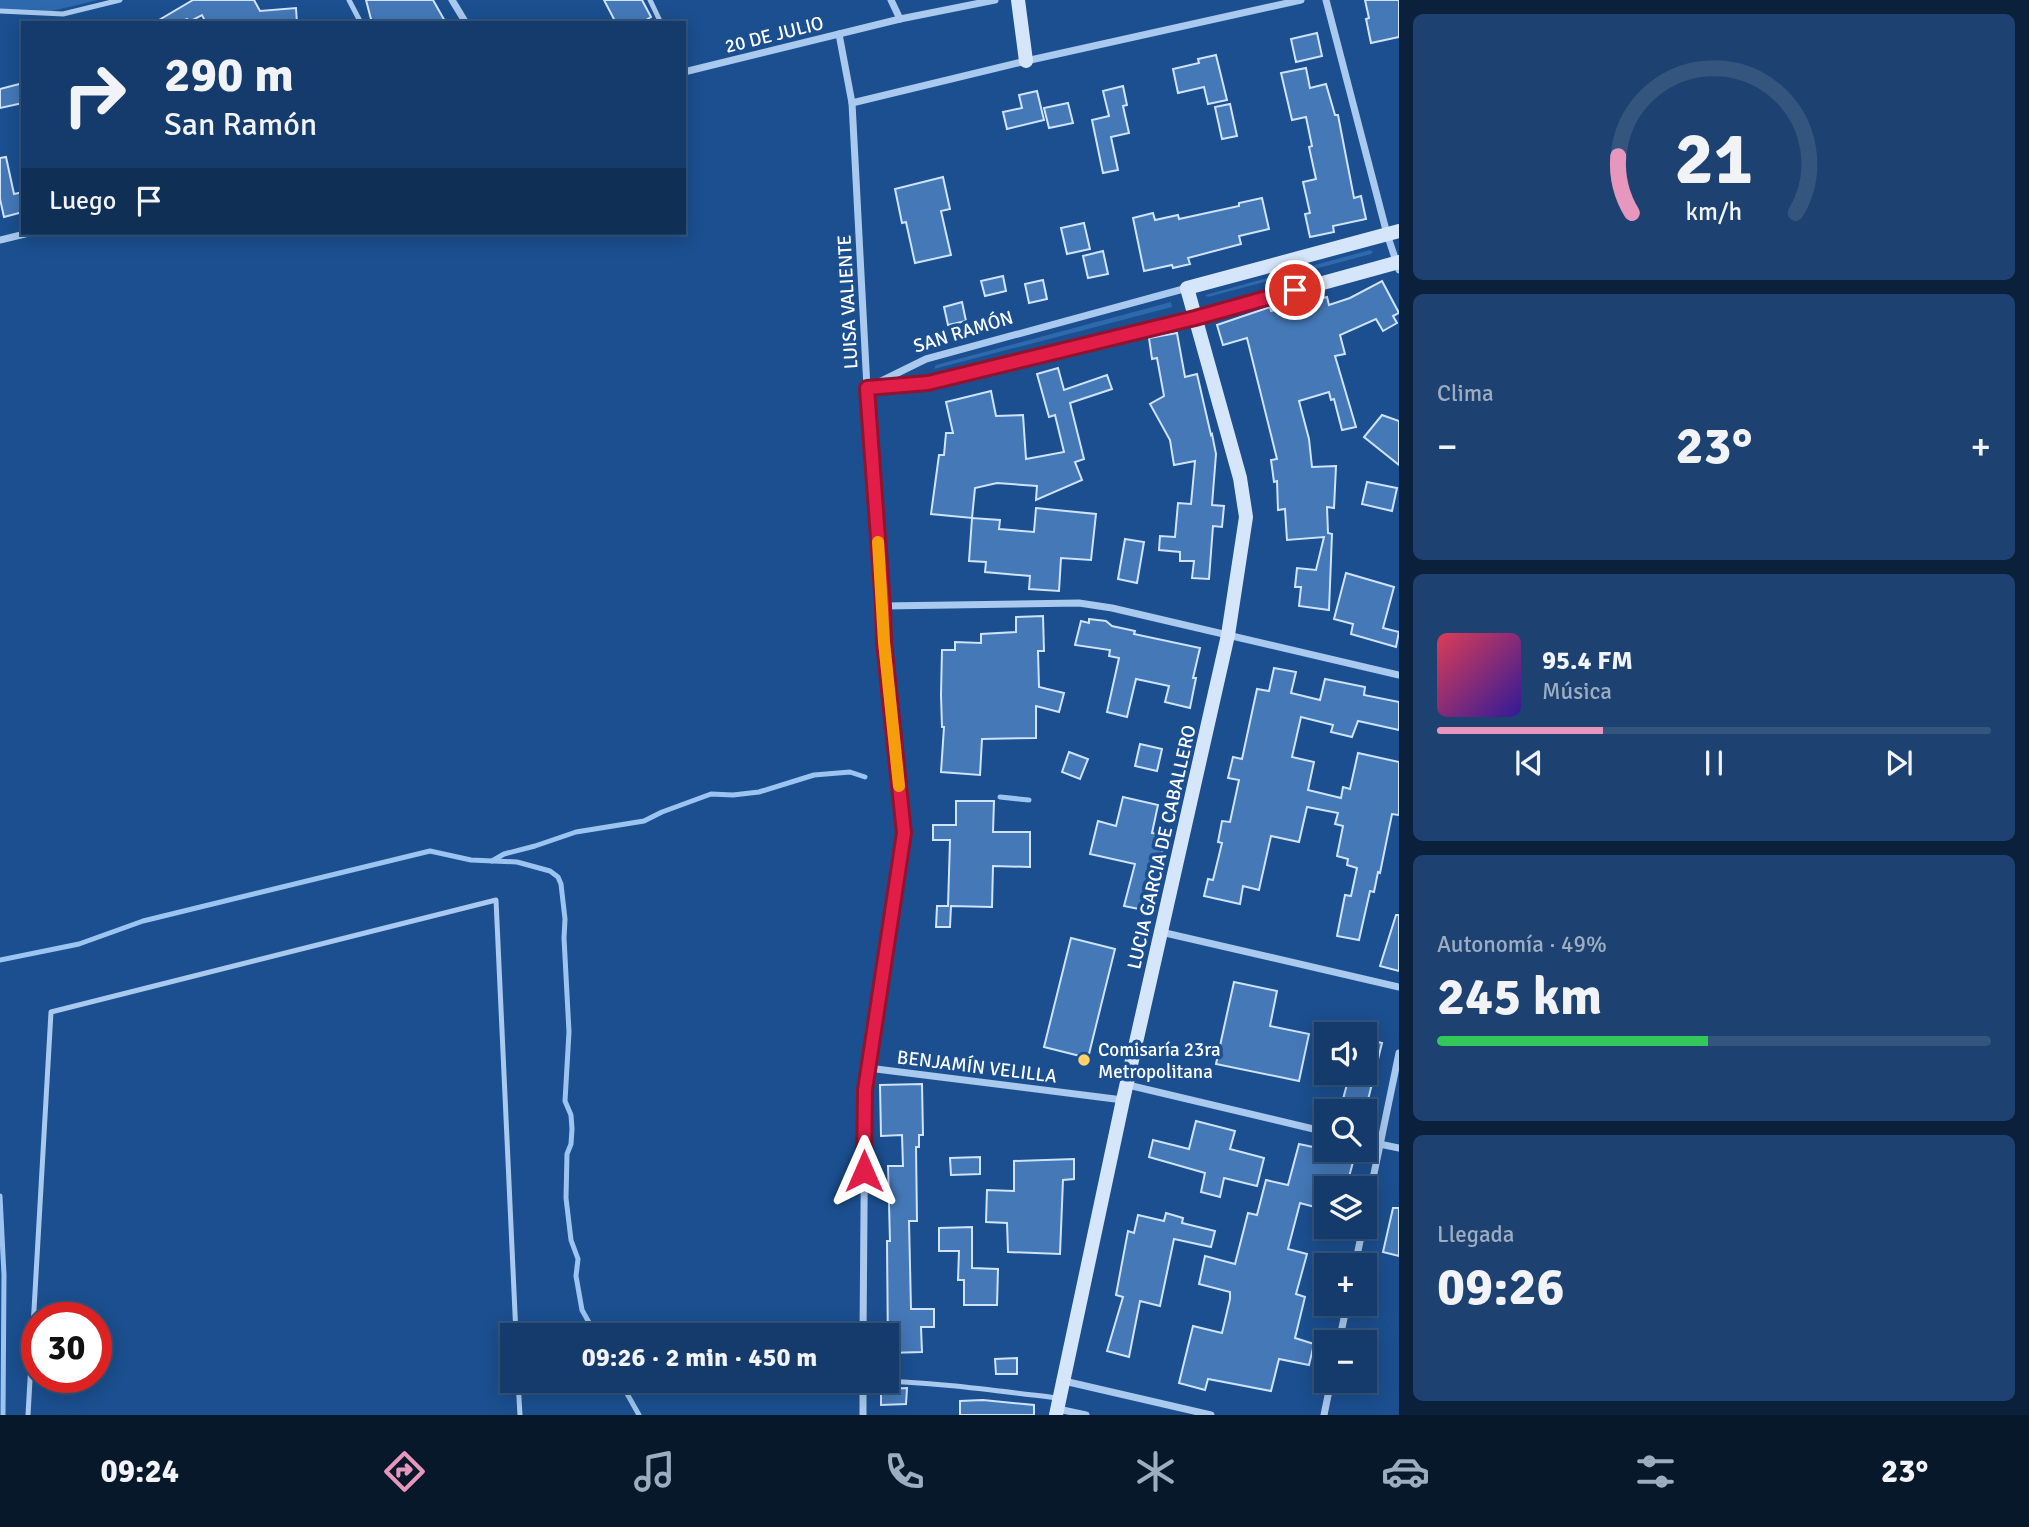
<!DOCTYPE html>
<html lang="es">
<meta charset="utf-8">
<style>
:root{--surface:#143b6b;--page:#1d4271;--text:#f1f3f6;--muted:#9dadc1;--line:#33557e;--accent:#e797bd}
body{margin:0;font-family:Signika,sans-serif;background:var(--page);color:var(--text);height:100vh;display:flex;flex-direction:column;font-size:26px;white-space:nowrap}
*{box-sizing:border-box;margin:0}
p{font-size:23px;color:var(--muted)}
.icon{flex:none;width:38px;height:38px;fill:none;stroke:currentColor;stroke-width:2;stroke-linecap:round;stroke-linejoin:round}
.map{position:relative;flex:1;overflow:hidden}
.details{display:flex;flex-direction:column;gap:14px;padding:14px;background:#0b203b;width:630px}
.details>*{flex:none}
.hud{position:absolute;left:21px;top:21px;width:665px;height:214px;border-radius:0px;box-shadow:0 4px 18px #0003,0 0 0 2px var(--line);background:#143b6b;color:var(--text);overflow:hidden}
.fabs{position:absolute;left:1314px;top:1022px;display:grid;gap:14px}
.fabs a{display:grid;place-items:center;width:63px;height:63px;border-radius:0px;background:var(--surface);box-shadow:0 4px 18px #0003,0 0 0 2px var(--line);font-size:35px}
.speed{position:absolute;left:21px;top:1302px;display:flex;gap:14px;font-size:35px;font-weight:700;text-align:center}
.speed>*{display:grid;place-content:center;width:91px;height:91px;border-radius:50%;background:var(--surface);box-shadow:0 4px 18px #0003,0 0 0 2px var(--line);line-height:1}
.speed .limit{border:10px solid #d22;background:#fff;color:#111}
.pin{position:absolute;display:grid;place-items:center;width:60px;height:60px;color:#fff;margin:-30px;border:4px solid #fff;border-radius:50%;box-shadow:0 2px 7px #0007}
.me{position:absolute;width:77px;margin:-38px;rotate:0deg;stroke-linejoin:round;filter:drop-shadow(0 0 5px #0008)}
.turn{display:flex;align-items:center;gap:24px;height:147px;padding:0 28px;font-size:32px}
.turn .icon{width:91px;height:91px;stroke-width:2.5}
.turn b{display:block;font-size:49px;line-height:60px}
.then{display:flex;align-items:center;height:66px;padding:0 28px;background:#0003;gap:14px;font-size:26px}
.big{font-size:52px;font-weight:700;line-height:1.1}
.details .tile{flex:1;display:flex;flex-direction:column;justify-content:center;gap:10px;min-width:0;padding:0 24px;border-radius:10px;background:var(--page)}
.details .dial{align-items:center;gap:0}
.dial svg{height:182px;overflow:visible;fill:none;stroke:var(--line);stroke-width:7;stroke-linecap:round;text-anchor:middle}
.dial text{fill:var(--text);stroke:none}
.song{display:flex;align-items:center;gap:21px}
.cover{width:84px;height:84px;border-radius:10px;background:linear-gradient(135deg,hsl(350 70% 55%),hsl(250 70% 35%))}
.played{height:7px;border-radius:4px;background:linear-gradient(90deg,var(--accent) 30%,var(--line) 30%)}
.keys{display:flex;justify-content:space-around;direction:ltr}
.heat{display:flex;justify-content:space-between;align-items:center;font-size:38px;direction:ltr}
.charge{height:10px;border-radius:5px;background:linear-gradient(90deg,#34c759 49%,var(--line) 0)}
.trip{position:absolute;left:500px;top:1323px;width:399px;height:70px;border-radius:0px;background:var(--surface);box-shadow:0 4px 18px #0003,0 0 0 2px var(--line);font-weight:700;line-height:70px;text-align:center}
.tabs{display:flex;height:112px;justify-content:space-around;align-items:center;background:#08182b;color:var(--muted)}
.tabs .icon{width:49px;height:49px}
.tabs .active{color:var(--accent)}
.tabs b{font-size:32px;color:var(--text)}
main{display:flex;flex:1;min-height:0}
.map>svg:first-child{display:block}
.green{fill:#2e69ad}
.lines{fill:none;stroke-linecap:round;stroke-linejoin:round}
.stream{stroke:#9cc4f0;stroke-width:5}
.building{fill:#4478b7;stroke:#cfe3fa;stroke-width:2}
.lane{stroke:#a9c9ee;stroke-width:5}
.street{stroke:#a9c9ee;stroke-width:7}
.secondary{stroke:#d6e6fa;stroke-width:14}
.route-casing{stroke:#92132f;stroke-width:18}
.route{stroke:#e11d48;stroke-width:12}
.slow{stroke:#f59e0b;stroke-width:12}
.poi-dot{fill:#ffd166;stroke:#1b4f8f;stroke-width:2.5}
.labels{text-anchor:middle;stroke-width:7;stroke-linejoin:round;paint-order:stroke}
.street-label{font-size:19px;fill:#fff;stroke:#1b4f8f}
.poi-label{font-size:19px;fill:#fff;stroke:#1b4f8f;text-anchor:start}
</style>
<main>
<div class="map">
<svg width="1399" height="1415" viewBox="0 0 1399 1415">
<rect width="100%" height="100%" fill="#1b4f8f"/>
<g class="green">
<polygon points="0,0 98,0 35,15 0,9"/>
<polygon points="1370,250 1373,252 1371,254 1208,297 1205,295"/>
<polygon points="1171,302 1172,307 934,369 936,365"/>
</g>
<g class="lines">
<g class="stream">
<polyline points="1000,797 1029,800"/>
<polyline points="492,861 504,854 535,846 576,832 644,821 662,812 711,794 733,795 759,792 814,775 850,772 865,777"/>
<polyline points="0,960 79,944 143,921 430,851 471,860 517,862 550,871 558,877 561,884 565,919 564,938 569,1032 565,1101 571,1115 572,1129 571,1144 567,1154 566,1198 571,1240 578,1259 576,1276 582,1310 596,1335"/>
<polyline points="0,1196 4,1275 3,1415"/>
<polyline points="616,1381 625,1390 639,1415"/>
</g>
</g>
<g class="building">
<polygon points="193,0 254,0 260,11 296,8 297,23 206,23 202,15 189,22 187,19 178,23 154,23"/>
<polygon points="366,0 433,0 446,23 372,23"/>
<polygon points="604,0 642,0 651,17 641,23 616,23"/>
<polygon points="1365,0 1399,0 1399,37 1371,43 1366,19 1369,18"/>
<polygon points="1317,33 1322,56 1296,62 1291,39"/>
<polygon points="1216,55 1227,100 1208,104 1204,87 1178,93 1173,69 1199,63 1198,59"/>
<polygon points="1306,68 1310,88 1326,84 1335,115 1338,115 1354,198 1361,196 1366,219 1333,226 1334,232 1310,237 1305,214 1310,213 1303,182 1316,179 1309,147 1312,146 1306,117 1292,120 1281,73"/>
<polygon points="23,83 23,103 0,108 0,89"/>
<polygon points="1123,86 1127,105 1123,106 1129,133 1111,137 1118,170 1103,173 1092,120 1109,116 1103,91"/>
<polygon points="1037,91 1044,120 1007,129 1003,112 1022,108 1019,95"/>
<polygon points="1068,103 1073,123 1049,128 1044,108"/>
<polygon points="1230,104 1237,136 1222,139 1215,107"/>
<polygon points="6,157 14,194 23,192 23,212 4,217 0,199 0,158"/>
<polygon points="943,177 950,209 941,211 951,255 915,263 906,222 902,223 895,189"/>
<polygon points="1262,198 1269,229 1239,236 1241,244 1188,258 1190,264 1173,268 1172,265 1144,271 1133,218 1153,213 1155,220 1178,215 1179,219 1239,206 1239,203"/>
<polygon points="1084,223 1090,249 1067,254 1061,228"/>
<polygon points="1103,251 1108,274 1088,278 1083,256"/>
<polygon points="1003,276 1006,291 985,296 981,281"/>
<polygon points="1043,280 1047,299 1029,303 1025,284"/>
<polygon points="1382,281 1399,313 1393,316 1397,323 1383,331 1376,319 1340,335 1345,354 1335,356 1356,427 1342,430 1334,399 1331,400 1329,392 1299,401 1309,439 1312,467 1336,466 1334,508 1327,507 1328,533 1332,534 1329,610 1299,606 1301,587 1295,587 1297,568 1316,570 1324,537 1287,540 1285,509 1278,510 1277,481 1274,482 1271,460 1277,459 1247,338 1223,345 1217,325 1270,307 1271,311 1327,297 1329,305 1350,298"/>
<polygon points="962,302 966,321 948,325 944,307"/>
<polygon points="1177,333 1185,377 1197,374 1211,435 1212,434 1216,454 1212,505 1224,506 1222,527 1213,526 1209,579 1192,578 1194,561 1180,561 1180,552 1159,550 1160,536 1175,537 1178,503 1191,504 1195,461 1174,465 1170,440 1150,404 1164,396 1157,358 1152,359 1149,338"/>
<polygon points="1058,368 1064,390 1107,375 1112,389 1070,403 1084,459 1075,462 1082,480 1036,500 1037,486 997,483 975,488 972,518 931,514 939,455 944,455 946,433 953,433 946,402 991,391 996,416 1023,415 1026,459 1064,452 1055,415 1049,417 1037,374"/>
<polygon points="1382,415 1399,421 1399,465 1364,437"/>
<polygon points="1367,482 1397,488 1392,511 1362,504"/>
<polygon points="1036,508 1096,514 1091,560 1061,558 1059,591 1029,589 1030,576 985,572 986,562 969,561 972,518 1000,520 999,529 1034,532"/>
<polygon points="1125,539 1144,542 1137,583 1118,579"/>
<polygon points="1346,573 1394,587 1383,628 1399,632 1396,647 1351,634 1353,624 1334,619"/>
<polygon points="1043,616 1044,651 1038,651 1039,687 1064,693 1059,712 1036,706 1036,738 982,739 980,775 941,772 944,727 942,727 941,695 942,650 955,650 955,642 981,643 981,634 1016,632 1016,617"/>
<polygon points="1089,619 1106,621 1112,626 1135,631 1134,634 1200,648 1193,678 1196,678 1190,708 1165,702 1169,686 1136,679 1127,717 1107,712 1119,658 1109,656 1110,650 1075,645 1081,621 1089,623"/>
<polygon points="1274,668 1296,672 1291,693 1320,700 1325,679 1365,687 1364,695 1399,702 1399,730 1358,721 1352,737 1331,732 1333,725 1301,717 1292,757 1314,762 1308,790 1341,798 1343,787 1350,789 1358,753 1399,762 1399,815 1392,814 1380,873 1378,872 1374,892 1370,891 1359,940 1337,936 1345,895 1351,896 1357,868 1347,865 1348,859 1337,856 1343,826 1335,824 1338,813 1307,807 1299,842 1271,836 1259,890 1243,886 1240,904 1204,896 1208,879 1213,880 1222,843 1218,842 1222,821 1230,822 1239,780 1228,778 1233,757 1242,759 1257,689 1269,691"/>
<polygon points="1140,744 1162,749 1157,771 1135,766"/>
<polygon points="1069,752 1088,759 1080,779 1062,772"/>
<polygon points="1123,797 1158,805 1152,833 1166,836 1161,858 1157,857 1144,910 1124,906 1135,864 1090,854 1098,821 1116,826"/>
<polygon points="956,801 994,801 993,832 1030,832 1030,867 993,866 992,907 951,906 950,927 936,927 937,906 948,906 950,840 933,840 933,825 956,825"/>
<polygon points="1396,915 1399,915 1399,971 1380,966"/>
<polygon points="1071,938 1115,949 1088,1058 1044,1047"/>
<polygon points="1234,982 1277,991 1270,1026 1309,1034 1299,1081 1216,1064"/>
<polygon points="1365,1039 1382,1043 1366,1108 1342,1103 1350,1073 1365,1073"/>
<polygon points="922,1084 923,1135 919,1135 919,1147 916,1147 917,1221 909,1221 911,1309 934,1309 934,1327 921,1327 922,1352 888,1353 887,1241 890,1241 888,1166 903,1166 902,1135 881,1136 880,1085"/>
<polygon points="1196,1121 1235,1131 1230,1149 1264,1158 1257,1186 1224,1178 1220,1197 1201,1192 1205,1173 1149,1157 1153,1140 1189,1149"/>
<polygon points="1299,1144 1318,1148 1317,1153 1353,1162 1346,1188 1326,1188 1326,1210 1300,1203 1288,1249 1307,1254 1296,1294 1305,1297 1295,1338 1314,1344 1309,1365 1279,1359 1271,1391 1208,1379 1205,1390 1179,1383 1193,1326 1222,1333 1230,1299 1230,1292 1199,1284 1205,1256 1235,1264 1248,1213 1257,1215 1266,1180 1288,1185"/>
<polygon points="980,1157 980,1174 951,1175 950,1158"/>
<polygon points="1074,1159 1074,1179 1063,1180 1060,1254 1008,1252 1007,1223 986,1222 987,1190 1014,1191 1014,1161"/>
<polygon points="1393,1208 1399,1208 1399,1256 1383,1252"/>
<polygon points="1166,1213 1183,1218 1182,1223 1215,1231 1211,1247 1174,1239 1160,1306 1140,1301 1129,1357 1107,1351 1123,1297 1116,1295 1128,1231 1134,1233 1138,1215 1164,1221"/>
<polygon points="972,1227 972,1268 998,1269 997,1305 964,1305 964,1280 958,1280 959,1251 939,1251 939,1228"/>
<polygon points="1017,1358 1017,1374 996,1374 995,1359"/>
<polygon points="907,1388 906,1404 881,1405 881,1389"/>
<polygon points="983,1400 1034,1405 1034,1415 960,1415 960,1401"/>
</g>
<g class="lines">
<g class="lane">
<polyline points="349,0 361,23"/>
<polyline points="650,0 661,23"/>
<polyline points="0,11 63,14 120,0"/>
<polyline points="518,1381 520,1415"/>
<path d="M863,1381c65,0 129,9 194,17"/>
<polyline points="28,1415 51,1012 496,900 516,1335"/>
</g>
<g class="street">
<polyline points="452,0 466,23"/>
<polyline points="891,0 900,19"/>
<polyline points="1326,0 1387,234 1399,270"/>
<polyline points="839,34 852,103 867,388 883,606 884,642 904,833 865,1090 863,1335"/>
<polyline points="684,72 900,19 995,0"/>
<polyline points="852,103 1026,61 1301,0"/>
<polyline points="0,240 29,233"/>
<polyline points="871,387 928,383 1195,318"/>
<polyline points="867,388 926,359 1187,288"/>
<polyline points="883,606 1079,603 1112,608 1399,675"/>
<polyline points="1161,932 1399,987"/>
<polyline points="868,1068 1123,1100"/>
<polyline points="1128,1085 1326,1132"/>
<polyline points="1365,1141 1399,1148"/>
<polyline points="1365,1217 1399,1053"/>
<polyline points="1355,1265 1363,1227"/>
<polyline points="1339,1342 1347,1304"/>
<polyline points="1064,1381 1211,1415"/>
<polyline points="1058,1409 1086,1415"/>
<polyline points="863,1415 863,1381"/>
<polyline points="1324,1415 1331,1381"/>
</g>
<g class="secondary">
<polyline points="1018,0 1026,61"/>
<polyline points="1195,318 1399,262"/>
<polyline points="1056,1415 1123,1100 1228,635 1246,517 1240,478 1187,288 1399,231"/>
</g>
</g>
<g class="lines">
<g class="route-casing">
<polyline id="route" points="864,1171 865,1090 904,833 884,642 883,606 867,388 928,383 1195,318 1295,290"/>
</g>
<use href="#route" class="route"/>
<polyline class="slow" points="878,542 884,642 899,786"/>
</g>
<circle class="poi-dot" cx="1084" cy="1060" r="7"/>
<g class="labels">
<g class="street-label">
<text transform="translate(774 34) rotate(-14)" y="7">20 DE JULIO</text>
<text transform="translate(847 302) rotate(-93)" y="7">LUISA VALIENTE</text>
<text transform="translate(963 331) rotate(-17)" y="7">SAN RAMÓN</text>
<text transform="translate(1161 847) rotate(-77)" y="7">LUCIA GARCIA DE CABALLERO</text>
<text transform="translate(977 1066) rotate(7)" y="7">BENJAMÍN VELILLA</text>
</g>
<g class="poi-label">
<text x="1098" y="1056">Comisaría 23ra<tspan x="1098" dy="22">Metropolitana</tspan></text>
</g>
</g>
</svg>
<div class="fabs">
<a><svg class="icon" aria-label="sound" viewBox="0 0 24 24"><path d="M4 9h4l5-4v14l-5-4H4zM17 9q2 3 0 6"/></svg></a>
<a><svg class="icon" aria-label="search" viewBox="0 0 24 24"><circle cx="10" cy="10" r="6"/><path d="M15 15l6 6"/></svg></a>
<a><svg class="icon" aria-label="layers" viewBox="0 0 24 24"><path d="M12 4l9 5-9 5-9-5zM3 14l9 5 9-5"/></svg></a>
<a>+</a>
<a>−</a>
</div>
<div class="speed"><div class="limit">30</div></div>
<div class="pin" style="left:1295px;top:290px;background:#d93025"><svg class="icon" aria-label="arrive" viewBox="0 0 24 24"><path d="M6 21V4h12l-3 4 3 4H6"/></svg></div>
<svg class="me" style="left:864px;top:1171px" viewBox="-20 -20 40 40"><path d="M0-17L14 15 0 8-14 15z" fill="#e11d48" stroke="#fff" stroke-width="4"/></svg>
<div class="trip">09:26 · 2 min · 450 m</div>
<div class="hud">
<div class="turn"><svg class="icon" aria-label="right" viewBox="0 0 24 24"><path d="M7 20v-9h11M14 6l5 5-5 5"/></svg><div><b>290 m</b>San Ramón</div></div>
<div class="then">Luego<svg class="icon" aria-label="arrive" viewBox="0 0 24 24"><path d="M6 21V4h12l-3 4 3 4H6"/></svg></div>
</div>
</div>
<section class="details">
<div class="tile dial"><svg viewBox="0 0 100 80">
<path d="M14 69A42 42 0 1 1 86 69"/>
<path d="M14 69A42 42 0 0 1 8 44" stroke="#e797bd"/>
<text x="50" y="56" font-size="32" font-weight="700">21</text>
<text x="50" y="72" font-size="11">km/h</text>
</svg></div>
<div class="tile"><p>Clima</p>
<div class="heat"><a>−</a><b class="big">23°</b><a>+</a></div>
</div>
<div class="tile">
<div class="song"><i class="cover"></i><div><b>95.4 FM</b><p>Música</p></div></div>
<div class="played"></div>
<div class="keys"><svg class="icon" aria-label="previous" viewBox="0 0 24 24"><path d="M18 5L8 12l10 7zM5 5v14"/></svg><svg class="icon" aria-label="pause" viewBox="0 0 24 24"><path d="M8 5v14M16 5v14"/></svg><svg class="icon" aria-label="next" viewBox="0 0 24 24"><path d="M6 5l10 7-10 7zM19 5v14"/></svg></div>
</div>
<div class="tile"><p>Autonomía · 49%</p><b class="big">245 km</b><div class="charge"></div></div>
<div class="tile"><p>Llegada</p><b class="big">09:26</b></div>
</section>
</main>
<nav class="tabs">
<b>09:24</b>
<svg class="icon active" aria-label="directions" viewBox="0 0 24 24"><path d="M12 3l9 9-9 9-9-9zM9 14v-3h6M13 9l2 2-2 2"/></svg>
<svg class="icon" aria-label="music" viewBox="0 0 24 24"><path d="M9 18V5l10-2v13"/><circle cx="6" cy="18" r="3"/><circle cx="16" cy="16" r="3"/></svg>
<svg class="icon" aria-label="phone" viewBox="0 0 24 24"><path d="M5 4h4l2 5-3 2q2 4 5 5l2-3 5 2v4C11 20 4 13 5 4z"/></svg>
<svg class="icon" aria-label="climate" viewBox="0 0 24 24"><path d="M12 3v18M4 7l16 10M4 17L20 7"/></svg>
<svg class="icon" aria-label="car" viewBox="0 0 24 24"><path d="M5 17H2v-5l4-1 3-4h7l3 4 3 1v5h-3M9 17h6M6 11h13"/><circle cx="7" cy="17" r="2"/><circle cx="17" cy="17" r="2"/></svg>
<svg class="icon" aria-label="filters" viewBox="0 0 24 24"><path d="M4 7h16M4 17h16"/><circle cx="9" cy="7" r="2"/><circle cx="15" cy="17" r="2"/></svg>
<b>23°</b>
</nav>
